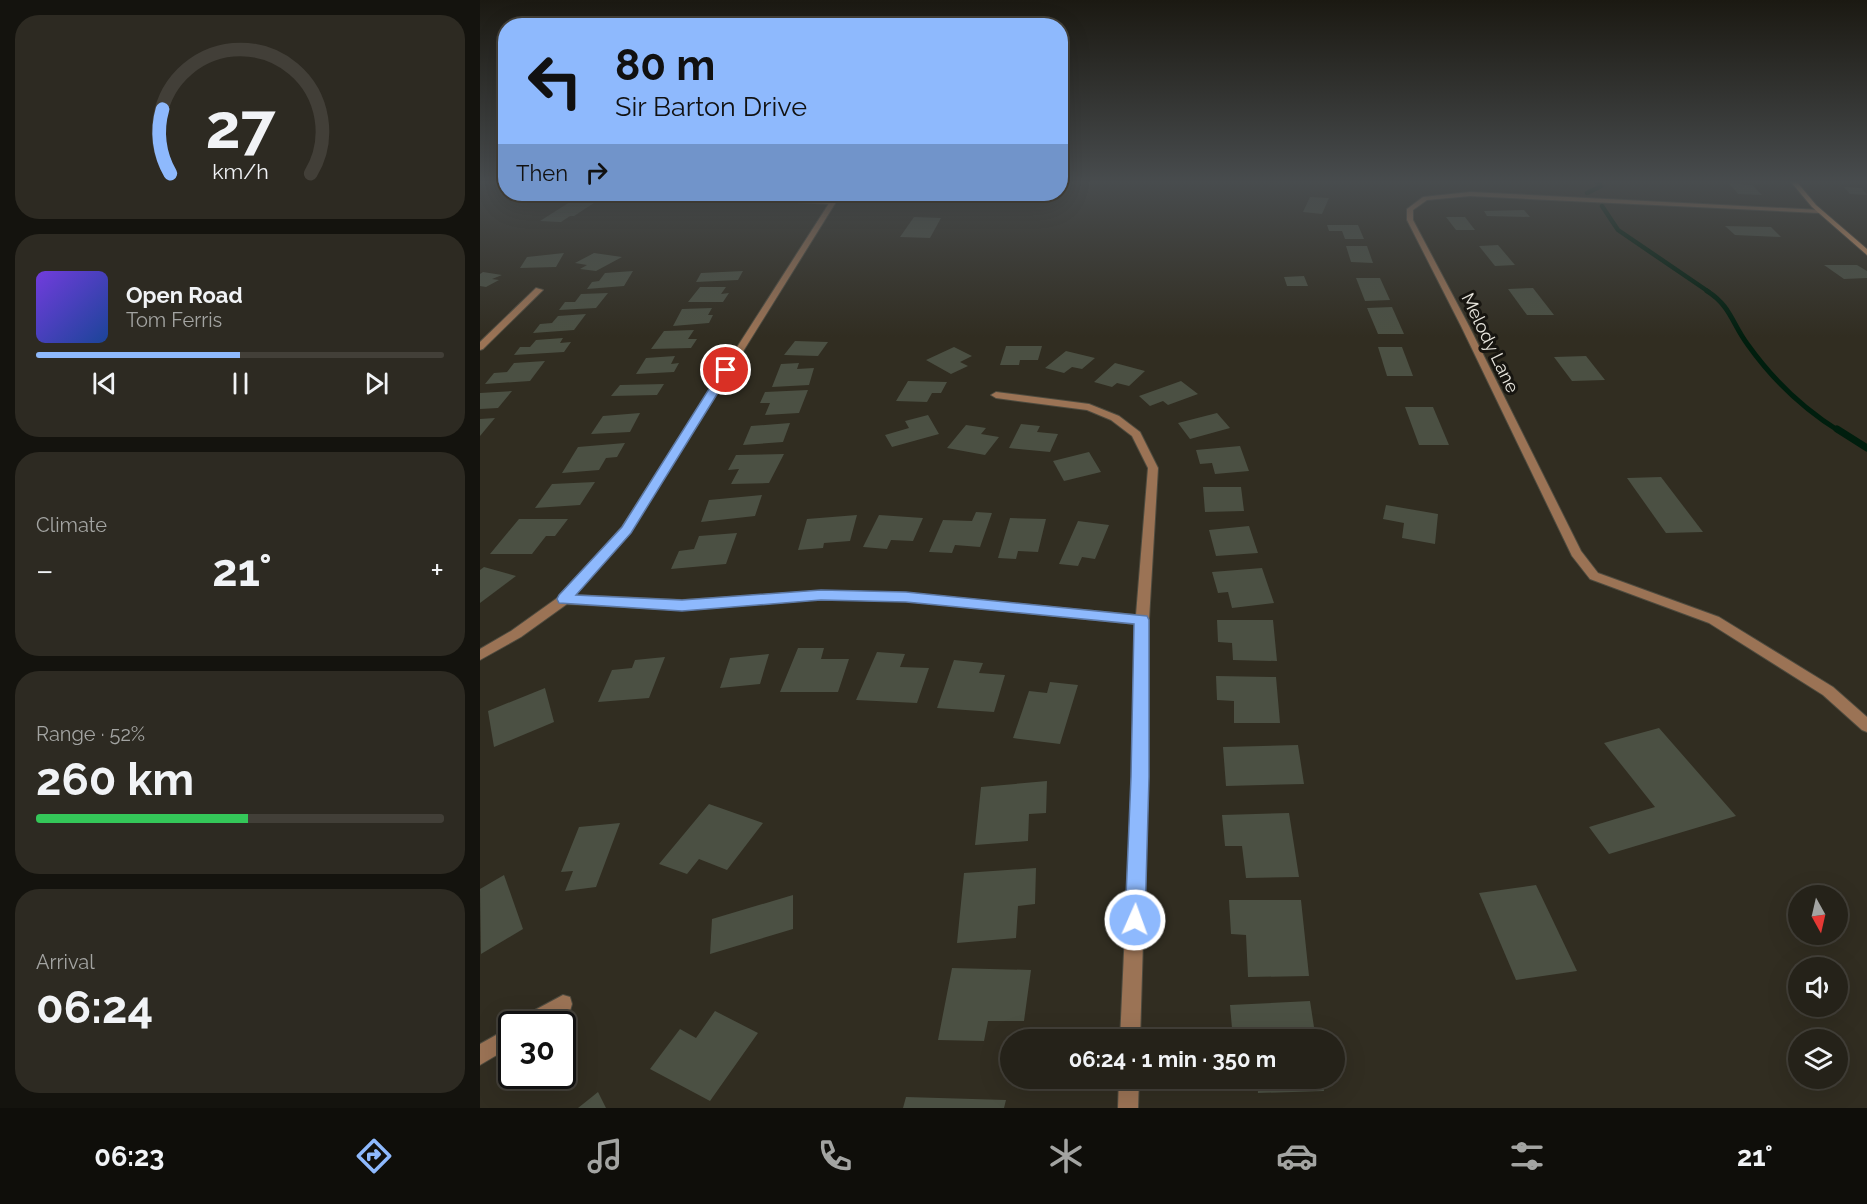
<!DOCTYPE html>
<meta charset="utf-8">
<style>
:root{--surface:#252219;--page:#2d2a22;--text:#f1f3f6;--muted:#a3a4a2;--line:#423f38;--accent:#8eb9fd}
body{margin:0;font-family:Raleway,sans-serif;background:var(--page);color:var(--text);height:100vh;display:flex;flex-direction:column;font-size:22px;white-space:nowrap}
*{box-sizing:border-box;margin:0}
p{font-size:20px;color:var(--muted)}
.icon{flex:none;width:33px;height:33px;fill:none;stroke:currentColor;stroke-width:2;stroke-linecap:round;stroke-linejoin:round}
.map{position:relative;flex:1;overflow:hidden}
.panel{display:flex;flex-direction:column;gap:15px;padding:15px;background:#14130e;width:480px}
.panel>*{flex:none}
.hud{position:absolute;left:18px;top:18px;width:570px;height:183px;border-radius:24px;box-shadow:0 6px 24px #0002,0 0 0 2px var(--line);background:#8eb9fd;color:#111;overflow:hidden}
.needle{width:39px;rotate:172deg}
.controls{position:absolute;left:1308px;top:885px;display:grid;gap:12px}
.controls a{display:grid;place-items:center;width:60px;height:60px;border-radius:50%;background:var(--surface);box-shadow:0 6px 24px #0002,0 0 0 2px var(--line);font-size:30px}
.speed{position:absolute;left:18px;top:1011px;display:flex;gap:12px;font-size:30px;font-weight:700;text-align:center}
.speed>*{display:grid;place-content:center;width:78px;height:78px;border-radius:50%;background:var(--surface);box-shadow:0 6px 24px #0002,0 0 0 2px var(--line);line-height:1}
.speed .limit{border:3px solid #111;border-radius:9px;background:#fff;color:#111}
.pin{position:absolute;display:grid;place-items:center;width:51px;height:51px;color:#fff;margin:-26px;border:3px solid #fff;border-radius:50%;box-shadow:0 2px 6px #0007}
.me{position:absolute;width:66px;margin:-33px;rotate:2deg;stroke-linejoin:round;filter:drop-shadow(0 0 4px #0008)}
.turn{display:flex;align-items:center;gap:21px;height:126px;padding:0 18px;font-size:27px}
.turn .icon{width:78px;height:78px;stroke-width:2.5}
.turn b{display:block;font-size:42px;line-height:51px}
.then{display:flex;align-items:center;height:57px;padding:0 18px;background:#0003;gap:12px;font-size:22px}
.big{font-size:45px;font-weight:700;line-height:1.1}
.panel .card{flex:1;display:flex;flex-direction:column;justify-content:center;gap:9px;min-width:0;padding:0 21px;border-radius:24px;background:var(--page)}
.panel .dial{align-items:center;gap:0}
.dial svg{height:156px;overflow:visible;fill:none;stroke:var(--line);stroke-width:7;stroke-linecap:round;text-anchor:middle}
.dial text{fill:var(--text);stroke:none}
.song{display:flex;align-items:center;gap:18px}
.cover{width:72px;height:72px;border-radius:9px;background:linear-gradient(135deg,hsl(260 70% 55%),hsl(220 70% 35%))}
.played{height:6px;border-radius:3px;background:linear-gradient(90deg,var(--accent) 50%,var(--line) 50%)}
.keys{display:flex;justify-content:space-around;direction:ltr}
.heat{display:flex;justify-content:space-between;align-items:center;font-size:33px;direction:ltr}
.charge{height:9px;border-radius:4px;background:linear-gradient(90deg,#34c759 52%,var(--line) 0)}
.trip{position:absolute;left:520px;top:1029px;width:345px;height:60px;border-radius:30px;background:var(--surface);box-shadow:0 6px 24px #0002,0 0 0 2px var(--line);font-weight:700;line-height:60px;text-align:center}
.dock{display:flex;height:96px;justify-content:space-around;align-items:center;background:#0f0e0a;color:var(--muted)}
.dock .icon{width:42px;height:42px}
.dock .selected{color:var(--accent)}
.dock b{font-size:27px;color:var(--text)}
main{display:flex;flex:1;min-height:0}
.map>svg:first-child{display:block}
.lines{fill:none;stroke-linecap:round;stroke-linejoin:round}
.stream-far2{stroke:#001e0e;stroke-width:4.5}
.stream-far1{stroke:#001e0e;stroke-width:5}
.stream{stroke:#001e0e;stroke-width:7}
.building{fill:#4b5043}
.lane-casing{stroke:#4e4b3f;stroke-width:2}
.street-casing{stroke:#4e4b3f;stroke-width:2}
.secondary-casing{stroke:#4e4b3f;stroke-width:2}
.lane{fill:#9b7355;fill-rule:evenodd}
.street{fill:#9b7355;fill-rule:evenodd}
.secondary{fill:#d99968;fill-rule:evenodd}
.route{fill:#8eb9fd;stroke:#5c78a4;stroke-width:1.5}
.labels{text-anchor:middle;stroke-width:6;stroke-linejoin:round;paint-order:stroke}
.far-street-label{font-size:18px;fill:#e8e6de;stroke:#171510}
</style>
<main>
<section class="panel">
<div class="card dial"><svg viewBox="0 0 100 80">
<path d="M14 69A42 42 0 1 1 86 69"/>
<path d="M14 69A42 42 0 0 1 10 36" stroke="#8eb9fd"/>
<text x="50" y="56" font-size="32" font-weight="700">27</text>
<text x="50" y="72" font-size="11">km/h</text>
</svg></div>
<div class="card">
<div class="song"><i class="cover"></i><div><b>Open Road</b><p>Tom Ferris</p></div></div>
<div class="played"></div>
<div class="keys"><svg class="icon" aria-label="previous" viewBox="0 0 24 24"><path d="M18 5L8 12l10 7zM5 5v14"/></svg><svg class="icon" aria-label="pause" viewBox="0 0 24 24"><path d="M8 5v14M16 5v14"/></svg><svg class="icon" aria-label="next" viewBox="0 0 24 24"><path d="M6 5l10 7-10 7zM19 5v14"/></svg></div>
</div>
<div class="card"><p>Climate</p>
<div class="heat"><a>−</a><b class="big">21°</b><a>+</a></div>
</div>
<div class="card"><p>Range · 52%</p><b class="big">260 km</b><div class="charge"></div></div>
<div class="card"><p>Arrival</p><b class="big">06:24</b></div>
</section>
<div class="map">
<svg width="1387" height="1108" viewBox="0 0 1387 1108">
<rect width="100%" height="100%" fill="#312d21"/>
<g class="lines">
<g class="stream-far2">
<polyline points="1107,193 1121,186 1117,182"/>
<polyline points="1122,206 1138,230 1229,292"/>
</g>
<path class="stream-far1" d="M1227,291c24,15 25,33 41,54 25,35 54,63 91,86"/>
<polyline class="stream" points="1357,429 1387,448"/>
</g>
<g class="building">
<polygon points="1249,183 1272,185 1282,195 1258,194"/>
<polygon points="1364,187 1382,188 1387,195 1370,194"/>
<polygon points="830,197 849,198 842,214 823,212"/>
<polygon points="93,200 117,201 94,216 90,216 81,222 60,221"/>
<polygon points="1044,210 1050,217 1007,216 1004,211"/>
<polygon points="434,217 461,218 450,238 420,237"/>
<polygon points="966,217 985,217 995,230 976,230"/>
<polygon points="847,225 878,225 884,239 865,239 862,231 849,231"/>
<polygon points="1245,226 1291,227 1301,237 1255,235"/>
<polygon points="1018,245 1035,265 1015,266 999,246"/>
<polygon points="866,246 887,246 893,263 871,262"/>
<polygon points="84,253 76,267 40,268 47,257"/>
<polygon points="114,253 142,257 116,271 100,269 107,265 95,263"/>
<polygon points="1344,265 1377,265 1387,271 1387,278 1364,279"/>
<polygon points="153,271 144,286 107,289 112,282 119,281 125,273"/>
<polygon points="263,271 258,280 216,282 221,273"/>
<polygon points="3,272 22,275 12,279 19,280 6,287 0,286 0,274"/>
<polygon points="824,276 828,286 807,286 804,277"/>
<polygon points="876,278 900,278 910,300 885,301"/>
<polygon points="220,287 246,287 241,294 249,293 243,302 208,302"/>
<polygon points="1053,288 1074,315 1047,315 1028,289"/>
<polygon points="128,293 116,308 79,310 85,302 95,302 101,294"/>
<polygon points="912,307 924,334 898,334 887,308"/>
<polygon points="232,308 228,315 233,315 229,323 193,326 202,309"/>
<polygon points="106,314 94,330 53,333 60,324 72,323 78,316"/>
<polygon points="214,330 208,339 217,339 211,348 171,349 184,331"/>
<polygon points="83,338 80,343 91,342 84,352 34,355 40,347 50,347 56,340"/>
<polygon points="315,341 348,342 338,356 304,355"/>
<polygon points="526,346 562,346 558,360 540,360 539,365 520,365"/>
<polygon points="474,347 492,356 480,362 488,366 471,374 446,360"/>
<polygon points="898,347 922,347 933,376 907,376"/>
<polygon points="586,351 615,358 602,369 592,367 584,373 565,368"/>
<polygon points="195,356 191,364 199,363 194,372 156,374 166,358"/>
<polygon points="1106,356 1125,380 1092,381 1074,357"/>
<polygon points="65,361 50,381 5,384 14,373 27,372 34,363"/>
<polygon points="319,363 317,369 334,368 329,385 292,387 301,364"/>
<polygon points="635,363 665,371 649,386 637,383 632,387 614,382"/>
<polygon points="428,381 467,382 461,393 452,393 447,402 416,401"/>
<polygon points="701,381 718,394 688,405 683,401 670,406 659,396"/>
<polygon points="184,384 177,395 131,396 140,385"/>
<polygon points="328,390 319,413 285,415 290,403 280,403 285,392"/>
<polygon points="32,391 18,408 0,409 0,393"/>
<polygon points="925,407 953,407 969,445 939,445"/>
<polygon points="160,413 150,432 111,434 123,416"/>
<polygon points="737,413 750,428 710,439 698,423"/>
<polygon points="448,415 459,434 412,447 405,435 429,428 425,421"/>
<polygon points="15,418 0,436 0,419"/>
<polygon points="310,423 303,442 263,445 271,426"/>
<polygon points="541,424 560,426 557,432 578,434 570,452 529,448"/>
<polygon points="486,425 506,428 501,434 519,437 505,455 467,448"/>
<polygon points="145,443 137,457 126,458 119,470 82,473 98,447"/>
<polygon points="760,446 769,471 735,474 732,463 720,464 716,450"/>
<polygon points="609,452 621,472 584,481 573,461"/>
<polygon points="304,454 289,483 251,484 259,469 248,470 256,455"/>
<polygon points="1181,477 1223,532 1186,533 1147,478"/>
<polygon points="115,482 100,505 55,508 72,484"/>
<polygon points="723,487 761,487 764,511 725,512"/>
<polygon points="282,495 275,516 221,522 229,500"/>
<polygon points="906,505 958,514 955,544 922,538 924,523 903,519"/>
<polygon points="496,512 512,513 500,547 475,545 472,553 449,552 463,520 492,521"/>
<polygon points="377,515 370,541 344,543 343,548 318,550 327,519"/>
<polygon points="399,515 443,518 433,541 411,540 407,549 383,547"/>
<polygon points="530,518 566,519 558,552 538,551 536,559 518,558"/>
<polygon points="39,519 88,519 75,536 66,536 52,554 10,554"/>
<polygon points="598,521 629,525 615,559 602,557 598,566 579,564"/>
<polygon points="769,526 778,553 736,556 729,530"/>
<polygon points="257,533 246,564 191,569 199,551 214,549 219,536"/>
<polygon points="4,567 36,576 0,603 0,570"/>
<polygon points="782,568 794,603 752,608 748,592 738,593 732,572"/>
<polygon points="737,620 793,620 797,661 753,660 752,643 738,642"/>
<polygon points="318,648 344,648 341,659 369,659 358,692 300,692"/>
<polygon points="397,652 425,654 420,667 449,668 437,703 376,700"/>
<polygon points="289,654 280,684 240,688 250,658"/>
<polygon points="185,657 169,698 118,702 132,670 152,668 155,660"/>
<polygon points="474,660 503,663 499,673 525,675 514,712 457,708"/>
<polygon points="736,676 796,677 800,723 754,723 754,701 737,700"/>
<polygon points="570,682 598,685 580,744 533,738 549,691 567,693"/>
<polygon points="65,688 74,722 14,747 8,711"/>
<polygon points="1179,728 1256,816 1129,854 1109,827 1175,807 1124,743"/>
<polygon points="818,745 824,784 746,786 743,747"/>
<polygon points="567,781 566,813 549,814 548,841 495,845 501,787"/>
<polygon points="229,804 283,823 247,870 219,859 207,874 179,864"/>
<polygon points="809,813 819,877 766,878 762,846 745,846 742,815"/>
<polygon points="140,823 116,887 85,891 93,871 81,872 99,827"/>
<polygon points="556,868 555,904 538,906 536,938 477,943 484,873"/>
<polygon points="24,875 43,929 1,954 0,889"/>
<polygon points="1056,885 1097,971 1036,980 999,893"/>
<polygon points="313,895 313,929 230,954 232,919"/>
<polygon points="749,900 821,900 829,976 768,977 766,935 751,934"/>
<polygon points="472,968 551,970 544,1021 508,1021 504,1041 458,1040"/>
<polygon points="830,1001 836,1040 753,1040 750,1005"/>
<polygon points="235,1011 278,1033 230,1101 170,1069 200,1029 216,1038"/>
<polygon points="777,1078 842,1078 844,1091 778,1093"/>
<polygon points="118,1092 126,1108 98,1108"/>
<polygon points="426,1097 526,1100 524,1108 423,1108"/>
</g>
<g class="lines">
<g class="lane-casing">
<polygon id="lane" points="201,194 231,194 352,200 355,202 352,204 204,196"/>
</g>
<g class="street-casing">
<g id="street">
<polygon points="990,192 1341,210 1341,212 1339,213 990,196 947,200 933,210 933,220 989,326 1101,551 1118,573 1239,617 1353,687 1387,717 1387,732 1382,730 1343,695 1229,623 1110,579 1092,556 981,326 927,220 927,209 943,197"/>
<polygon points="355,194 361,194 150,533 95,595 202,600 341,591 426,593 656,615 668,468 652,436 631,420 607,410 516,398 511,395 516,392 609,404 639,416 660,432 678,468 669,620 668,777 660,1040 640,1040 652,777 655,624 426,601 341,599 202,610 87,604 41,637 0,660 0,649 31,631 80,596 142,527"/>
<polygon points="56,288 63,290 3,349 0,350 0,342"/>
<polygon points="83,995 90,997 92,1004 90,1011 66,1024 40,1024 42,1017"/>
<polygon points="32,1026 32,1046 0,1065 0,1044"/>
<polygon points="639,1078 659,1078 658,1108 638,1108"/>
</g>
</g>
<g class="secondary-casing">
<polygon id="secondary" points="1311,182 1317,182 1336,205 1387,249 1387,255 1332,207"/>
</g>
<use href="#lane" class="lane"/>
<use href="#street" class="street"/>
<use href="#secondary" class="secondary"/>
</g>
<linearGradient id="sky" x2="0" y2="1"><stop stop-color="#1b1912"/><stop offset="0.54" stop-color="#484c4e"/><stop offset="1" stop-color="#484c4e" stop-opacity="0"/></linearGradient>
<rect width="1387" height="337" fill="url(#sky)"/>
<polygon class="route" points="246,367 252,370 151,533 96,595 202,600 341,590 426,592 667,616 669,620 669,777 665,920 662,927 655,930 648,927 645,920 651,777 654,624 426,602 341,600 202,611 79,603 77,599 79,595 142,527 241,370"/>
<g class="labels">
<g class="far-street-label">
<text transform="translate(1010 343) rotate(64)" y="6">Melody Lane</text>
</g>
</g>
</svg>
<div class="controls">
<a><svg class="needle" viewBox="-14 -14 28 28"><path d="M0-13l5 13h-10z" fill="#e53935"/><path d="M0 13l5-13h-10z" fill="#a3a4a2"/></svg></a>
<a><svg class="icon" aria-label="sound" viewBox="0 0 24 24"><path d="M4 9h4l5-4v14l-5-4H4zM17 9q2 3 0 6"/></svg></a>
<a><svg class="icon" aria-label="layers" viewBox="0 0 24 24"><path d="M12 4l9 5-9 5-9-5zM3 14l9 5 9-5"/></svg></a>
</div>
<div class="speed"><div class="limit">30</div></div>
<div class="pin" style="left:246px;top:370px;background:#d93025"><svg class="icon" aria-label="arrive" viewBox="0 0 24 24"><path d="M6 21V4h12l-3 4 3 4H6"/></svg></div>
<svg class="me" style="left:655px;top:920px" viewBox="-20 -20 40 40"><circle r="17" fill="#8eb9fd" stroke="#fff" stroke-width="3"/><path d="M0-11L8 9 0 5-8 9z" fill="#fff"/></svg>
<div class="trip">06:24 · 1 min · 350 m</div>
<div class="hud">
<div class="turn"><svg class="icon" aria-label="left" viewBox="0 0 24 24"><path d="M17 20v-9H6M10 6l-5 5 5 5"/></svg><div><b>80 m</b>Sir Barton Drive</div></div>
<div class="then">Then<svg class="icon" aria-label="right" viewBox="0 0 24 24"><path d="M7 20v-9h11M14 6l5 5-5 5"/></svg></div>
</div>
</div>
</main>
<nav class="dock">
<b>06:23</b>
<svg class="icon selected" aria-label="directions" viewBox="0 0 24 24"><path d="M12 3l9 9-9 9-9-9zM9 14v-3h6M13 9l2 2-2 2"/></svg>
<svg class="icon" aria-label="music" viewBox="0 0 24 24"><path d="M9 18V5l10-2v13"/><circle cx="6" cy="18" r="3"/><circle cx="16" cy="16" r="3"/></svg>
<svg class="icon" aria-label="phone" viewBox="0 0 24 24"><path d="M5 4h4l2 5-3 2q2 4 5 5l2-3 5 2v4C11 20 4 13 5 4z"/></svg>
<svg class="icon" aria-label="climate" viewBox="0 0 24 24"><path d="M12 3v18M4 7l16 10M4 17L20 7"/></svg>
<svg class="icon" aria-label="car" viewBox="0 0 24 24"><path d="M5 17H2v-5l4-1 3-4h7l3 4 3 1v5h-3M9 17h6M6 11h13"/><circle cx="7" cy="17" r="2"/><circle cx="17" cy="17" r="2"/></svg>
<svg class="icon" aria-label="filters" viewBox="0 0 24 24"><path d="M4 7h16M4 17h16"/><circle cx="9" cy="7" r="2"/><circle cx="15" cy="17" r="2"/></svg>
<b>21°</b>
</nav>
